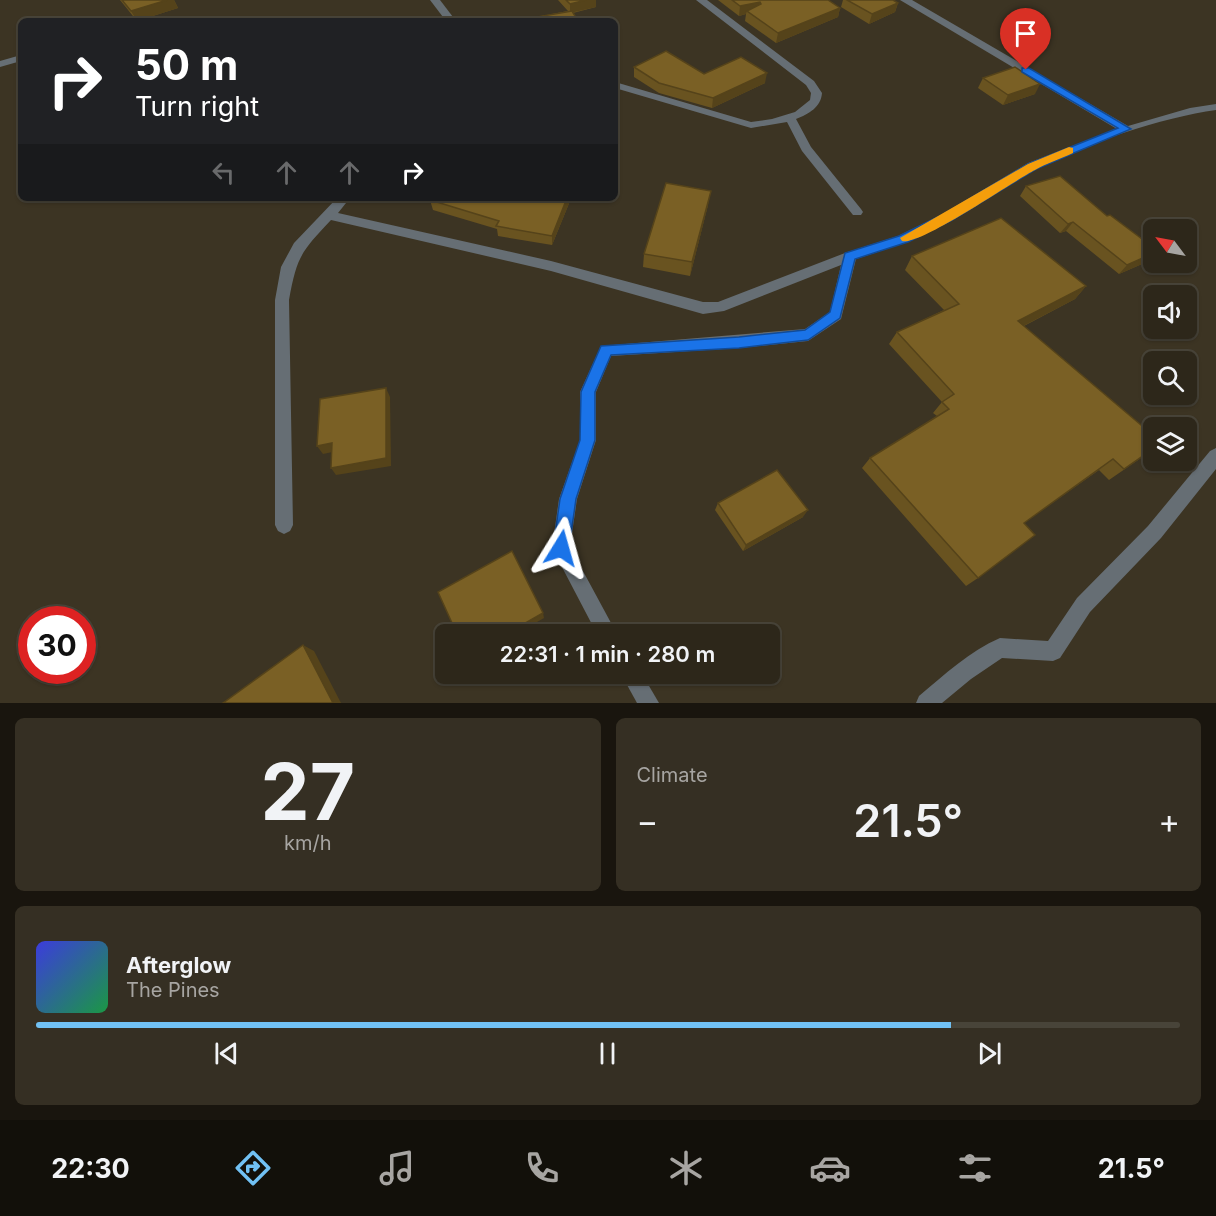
<!DOCTYPE html>
<meta charset="utf-8">
<style>
:root{--surface:#2d271a;--page:#352f23;--text:#f1f3f6;--muted:#a7a5a2;--line:#484439;--accent:#71c1f4}
body{margin:0;font-family:Inter,sans-serif;background:var(--page);color:var(--text);height:100vh;display:flex;flex-direction:column;font-size:22px;white-space:nowrap}
*{box-sizing:border-box;margin:0}
p{font-size:20px;color:var(--muted)}
.icon{flex:none;width:33px;height:33px;fill:none;stroke:currentColor;stroke-width:2;stroke-linecap:round;stroke-linejoin:round}
.map{position:relative;height:703px;overflow:hidden}
.sheet{display:flex;flex-direction:column;gap:15px;padding:15px;background:#19150e;flex:1}
.sheet>*{flex:none}
.banner{position:absolute;left:18px;top:18px;width:600px;height:183px;border-radius:9px;box-shadow:0 2px 4px #0004,0 0 0 2px var(--line);background:#202124;color:#fff;overflow:hidden}
.needle{width:39px;rotate:302deg}
.tools{position:absolute;left:1143px;top:219px;display:grid;gap:12px}
.tools a{display:grid;place-items:center;width:54px;height:54px;border-radius:9px;background:var(--surface);box-shadow:0 2px 4px #0004,0 0 0 2px var(--line);font-size:30px}
.speed{position:absolute;left:18px;top:606px;display:flex;gap:12px;font-size:30px;font-weight:700;text-align:center}
.speed>*{display:grid;place-content:center;width:78px;height:78px;border-radius:50%;background:var(--surface);box-shadow:0 2px 4px #0004,0 0 0 2px var(--line);line-height:1}
.speed .limit{border:9px solid #d22;background:#fff;color:#111}
.pin{position:absolute;display:grid;place-items:center;width:51px;height:51px;color:#fff;margin:-62px -26px;border-radius:50% 50% 50% 0;rotate:-45deg;box-shadow:0 0 6px #0007}
.pin .icon{rotate:45deg}
.me{position:absolute;width:66px;margin:-33px;rotate:8deg;stroke-linejoin:round;filter:drop-shadow(0 0 4px #0008)}
.turn{display:flex;align-items:center;gap:21px;height:126px;padding:0 18px;font-size:27px}
.turn .icon{width:78px;height:78px;stroke-width:2.5}
.turn b{display:block;font-size:42px;line-height:51px}
.lanes{display:flex;align-items:center;height:57px;padding:0 18px;background:#0003;justify-content:center;gap:30px;direction:ltr}
.lanes .off{opacity:.35}
.big{font-size:45px;font-weight:600;line-height:1.1}
.sheet .card{flex:1;display:flex;flex-direction:column;justify-content:center;gap:9px;min-width:0;padding:0 21px;border-radius:9px;background:var(--page)}
.sheet .dial{align-items:center;gap:0}
.dial b{font-size:78px;line-height:1}
.song{display:flex;align-items:center;gap:18px}
.cover{width:72px;height:72px;border-radius:9px;background:linear-gradient(135deg,hsl(240 70% 55%),hsl(140 70% 35%))}
.played{height:6px;border-radius:3px;background:linear-gradient(90deg,var(--accent) 80%,var(--line) 80%)}
.keys{display:flex;justify-content:space-around;direction:ltr}
.heat{display:flex;justify-content:space-between;align-items:center;font-size:33px;direction:ltr}
.sheet .tiles{flex:1;display:grid;gap:15px;grid-template-columns:1fr 1fr}
.card:last-child{grid-column:span 2}
.trip{position:absolute;left:435px;top:624px;width:345px;height:60px;border-radius:9px;background:var(--surface);box-shadow:0 2px 4px #0004,0 0 0 2px var(--line);font-weight:600;line-height:60px;text-align:center}
.dock{display:flex;height:96px;justify-content:space-around;align-items:center;background:#12100a;color:var(--muted)}
.dock .icon{width:42px;height:42px}
.dock .current{color:var(--accent)}
.dock b{font-size:27px;color:var(--text)}
.map>svg:first-child{display:block}
.lines{fill:none;stroke-linecap:round;stroke-linejoin:round}
.street{fill:#666e74;fill-rule:evenodd}
.wall{fill:#695320}
.shaded-wall{fill:#55431a}
.building{fill:#7a6025;stroke:#55431a;stroke-width:1.5}
.route{fill:#1a73e8;stroke:#114b97;stroke-width:1.5}
.slow{fill:#f59e0b}
</style>
<div class="map">
<svg width="1216" height="703" viewBox="0 0 1216 703">
<rect width="100%" height="100%" fill="#3c3423"/>
<g class="lines">
<g class="street">
<polygon points="430,0 440,0 456,21 446,21"/>
<path d="M696,0h11l107,81 8,12c-1,14 -13,21 -26,26l15,28 50,62 2,3 -2,3h-8l-51,-64 -15,-29 -36,6 -136,-40v-6l136,40 21,-3 23,-7 15,-12 1,-7 -5,-8z"/>
<path d="M900,0h12l216,126 62,-18 26,-4v6c-52,7 -135,34 -181,60 -28,15 -54,34 -82,50 -31,17 -63,28 -97,39l-15,60 -33,22 -69,7 -128,8 -15,36v48l-19,59 -7,48 47,87h-20l-45,-86 7,-49 21,-59v-48l21,-46 204,-17 25,-17 11,-47 -117,46 -21,3 -152,-43 -220,-51c-30,32 -34,36 -42,80l4,225 -3,6 -6,3 -6,-3 -3,-6v-225l6,-33 13,-24 43,-45h13l-12,15 213,48 152,41h15l127,-49 53,-17 45,-22 85,-51 89,-34z"/>
<polygon points="21,55 21,61 0,67 0,61"/>
<path d="M1216,448v21l-55,69 -71,74 -30,46 -7,3 -51,-3 -31,21 -29,24h-26l3,-7c25,-21 51,-45 81,-58l48,3 29,-43 71,-72 62,-75z"/>
<polygon points="621,674 642,674 659,703 637,703"/>
</g>
</g>
<g class="wall">
<polygon points="120,0 174,0 178,8 137,21"/>
<polygon points="558,0 596,0 596,7 573,13 578,21 525,21 525,19 568,11"/>
<polygon points="718,0 828,0 840,8 838,17 776,43 745,21 746,14 739,16"/>
<polygon points="843,0 893,0 898,3 895,12 869,24 841,7"/>
<polygon points="634,67 704,74 765,83 712,108 659,93 634,77"/>
<polygon points="983,78 1035,94 1003,105 978,88"/>
<polygon points="1026,186 1149,261 1119,274 1066,231 1060,233 1020,196"/>
<polygon points="433,198 570,198 570,201 552,245 498,236 497,229 433,210 430,200"/>
<polygon points="708,205 690,276 643,267 644,254"/>
<polygon points="912,256 1086,286 1075,299 1024,326 1154,449 1109,480 1099,470 1024,523 978,578 966,586 862,468 870,458 937,416 933,413 942,402 889,344 897,332 944,310 905,270"/>
<polygon points="718,503 803,517 743,551 715,510"/>
</g>
<g class="shaded-wall">
<polygon points="167,0 174,0 178,8 137,21 131,11"/>
<polygon points="586,0 596,0 596,7 570,13 570,4"/>
<polygon points="760,2 759,12 747,11 746,14 739,16 740,6"/>
<polygon points="898,3 895,12 869,24 872,14"/>
<polygon points="840,8 838,17 776,43 778,33"/>
<polygon points="767,73 765,83 712,108 713,98"/>
<polygon points="1040,84 1035,94 1003,105 1008,95"/>
<polygon points="711,191 708,205 690,276 692,262"/>
<polygon points="567,198 570,198 570,201 552,245 552,236"/>
<polygon points="1073,222 1066,231 1060,233 1068,224"/>
<polygon points="1154,253 1154,255 1149,261 1119,274 1127,265"/>
<polygon points="1086,286 1075,299 1008,334 1018,321"/>
<polygon points="386,388 390,397 391,466 336,475 331,468"/>
<polygon points="332,443 337,451 323,454 317,446"/>
<polygon points="808,510 803,517 743,551 746,545"/>
<polygon points="543,613 544,618 516,634 506,634"/>
<polygon points="303,645 314,651 341,703 333,703"/>
</g>
<g class="building">
<polygon points="122,0 167,0 131,11"/>
<polygon points="566,0 586,0 570,4"/>
<polygon points="732,0 828,0 840,8 778,33 747,11 761,4 760,2 740,6"/>
<polygon points="847,0 893,0 898,3 872,14"/>
<polygon points="572,11 578,21 526,21 525,19"/>
<polygon points="666,51 704,74 741,57 767,73 713,98 659,83 634,67"/>
<polygon points="1015,67 1040,84 1008,95 983,78"/>
<polygon points="1060,176 1107,216 1110,215 1154,248 1154,253 1127,265 1073,222 1068,224 1026,186"/>
<polygon points="666,183 711,191 692,262 644,254"/>
<polygon points="433,198 567,198 552,236 496,226 499,221 430,200"/>
<polygon points="1001,218 1086,286 1018,321 1154,436 1154,448 1124,469 1113,459 1024,523 1035,535 978,578 870,458 949,409 942,402 954,394 897,332 959,304 912,256"/>
<polygon points="386,388 386,458 331,468 332,443 317,446 320,399"/>
<polygon points="777,470 808,510 746,545 718,503"/>
<polygon points="512,551 543,613 506,634 457,634 438,592"/>
<polygon points="303,645 333,703 223,703"/>
</g>
<polygon class="route" points="1022,68 1029,68 1131,129 1036,169 952,220 908,242 855,259 840,318 808,340 739,348 611,355 595,392 595,440 576,499 569,548 567,554 561,556 555,554 553,548 560,499 580,440 581,392 601,346 739,337 805,330 830,312 845,253 899,236 944,214 1028,164 1118,128 1022,72"/>
<path class="slow" d="M1069,147l4,1v5c-13,6 -26,10 -38,17 -22,11 -115,76 -133,71l-2,-3 128,-74z"/>
</svg>
<div class="tools">
<a><svg class="needle" viewBox="-14 -14 28 28"><path d="M0-13l5 13h-10z" fill="#e53935"/><path d="M0 13l5-13h-10z" fill="#a7a5a2"/></svg></a>
<a><svg class="icon" aria-label="sound" viewBox="0 0 24 24"><path d="M4 9h4l5-4v14l-5-4H4zM17 9q2 3 0 6"/></svg></a>
<a><svg class="icon" aria-label="search" viewBox="0 0 24 24"><circle cx="10" cy="10" r="6"/><path d="M15 15l6 6"/></svg></a>
<a><svg class="icon" aria-label="layers" viewBox="0 0 24 24"><path d="M12 4l9 5-9 5-9-5zM3 14l9 5 9-5"/></svg></a>
</div>
<div class="speed"><div class="limit">30</div></div>
<div class="pin" style="left:1026px;top:70px;background:#d93025"><svg class="icon" aria-label="arrive" viewBox="0 0 24 24"><path d="M6 21V4h12l-3 4 3 4H6"/></svg></div>
<svg class="me" style="left:561px;top:548px" viewBox="-20 -20 40 40"><path d="M0-17L14 15 0 8-14 15z" fill="#1a73e8" stroke="#fff" stroke-width="4"/></svg>
<div class="trip">22:31 · 1 min · 280 m</div>
<div class="banner">
<div class="turn"><svg class="icon" aria-label="right" viewBox="0 0 24 24"><path d="M7 20v-9h11M14 6l5 5-5 5"/></svg><div><b>50 m</b>Turn right</div></div>
<div class="lanes"><svg class="icon off" aria-label="left" viewBox="0 0 24 24"><path d="M17 20v-9H6M10 6l-5 5 5 5"/></svg><svg class="icon off" aria-label="ahead" viewBox="0 0 24 24"><path d="M12 20V5M6 11l6-6 6 6"/></svg><svg class="icon off" aria-label="ahead" viewBox="0 0 24 24"><path d="M12 20V5M6 11l6-6 6 6"/></svg><svg class="icon" aria-label="right" viewBox="0 0 24 24"><path d="M7 20v-9h11M14 6l5 5-5 5"/></svg></div>
</div>
</div>
<section class="sheet">
<div class="tiles">
<div class="card dial"><b>27</b><p>km/h</p></div>
<div class="card"><p>Climate</p>
<div class="heat"><a>−</a><b class="big">21.5°</b><a>+</a></div>
</div>
<div class="card">
<div class="song"><i class="cover"></i><div><b>Afterglow</b><p>The Pines</p></div></div>
<div class="played"></div>
<div class="keys"><svg class="icon" aria-label="previous" viewBox="0 0 24 24"><path d="M18 5L8 12l10 7zM5 5v14"/></svg><svg class="icon" aria-label="pause" viewBox="0 0 24 24"><path d="M8 5v14M16 5v14"/></svg><svg class="icon" aria-label="next" viewBox="0 0 24 24"><path d="M6 5l10 7-10 7zM19 5v14"/></svg></div>
</div>
</div>
</section>
<nav class="dock">
<b>22:30</b>
<svg class="icon current" aria-label="directions" viewBox="0 0 24 24"><path d="M12 3l9 9-9 9-9-9zM9 14v-3h6M13 9l2 2-2 2"/></svg>
<svg class="icon" aria-label="music" viewBox="0 0 24 24"><path d="M9 18V5l10-2v13"/><circle cx="6" cy="18" r="3"/><circle cx="16" cy="16" r="3"/></svg>
<svg class="icon" aria-label="phone" viewBox="0 0 24 24"><path d="M5 4h4l2 5-3 2q2 4 5 5l2-3 5 2v4C11 20 4 13 5 4z"/></svg>
<svg class="icon" aria-label="climate" viewBox="0 0 24 24"><path d="M12 3v18M4 7l16 10M4 17L20 7"/></svg>
<svg class="icon" aria-label="car" viewBox="0 0 24 24"><path d="M5 17H2v-5l4-1 3-4h7l3 4 3 1v5h-3M9 17h6M6 11h13"/><circle cx="7" cy="17" r="2"/><circle cx="17" cy="17" r="2"/></svg>
<svg class="icon" aria-label="filters" viewBox="0 0 24 24"><path d="M4 7h16M4 17h16"/><circle cx="9" cy="7" r="2"/><circle cx="15" cy="17" r="2"/></svg>
<b>21.5°</b>
</nav>
